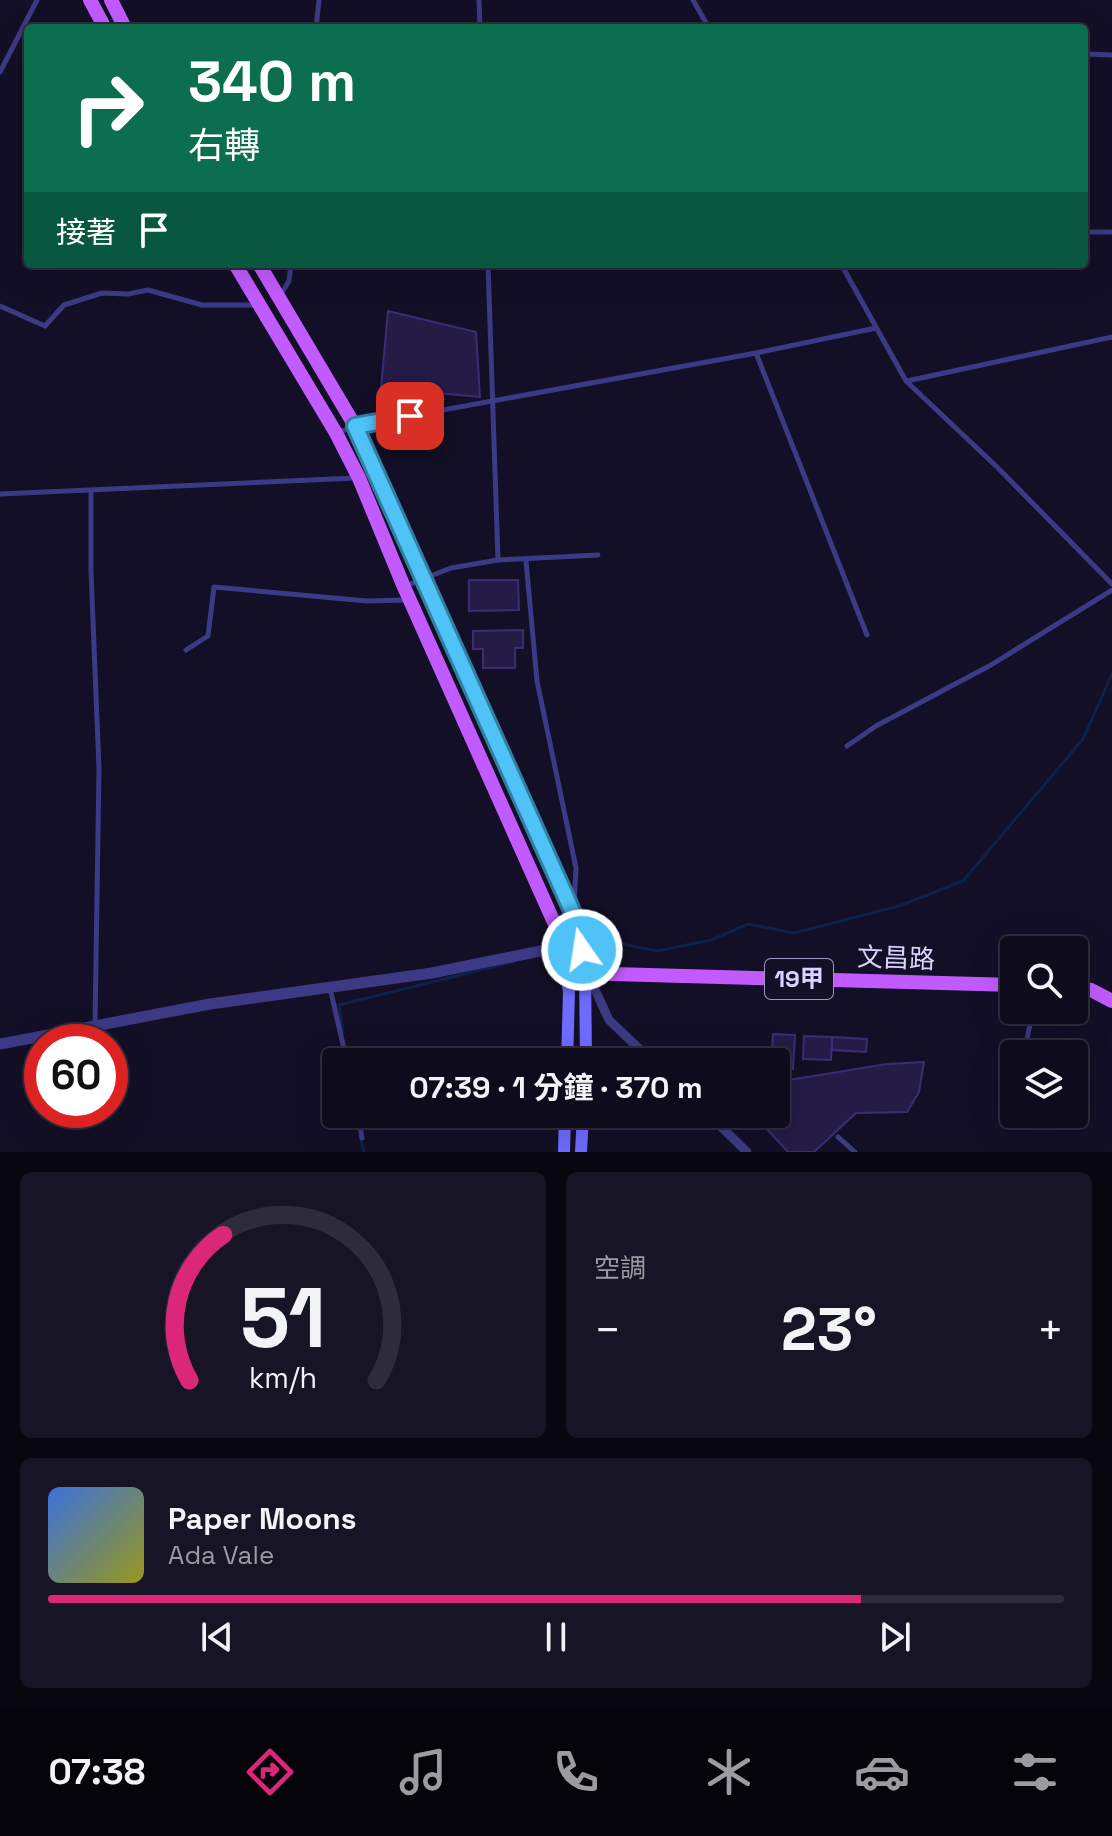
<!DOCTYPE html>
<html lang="zh-TW">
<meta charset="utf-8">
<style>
:root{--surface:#0e0b1c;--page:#171425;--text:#f1f3f6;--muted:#9b9ba3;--line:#2e2b3b;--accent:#db2777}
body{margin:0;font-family:"Space Grotesk","Noto Sans TC",sans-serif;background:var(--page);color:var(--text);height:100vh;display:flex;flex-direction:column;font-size:30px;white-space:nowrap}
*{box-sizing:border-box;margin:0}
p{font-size:26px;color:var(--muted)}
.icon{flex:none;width:44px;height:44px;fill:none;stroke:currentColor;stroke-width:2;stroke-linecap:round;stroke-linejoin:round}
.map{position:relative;height:1152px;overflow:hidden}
.side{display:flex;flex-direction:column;gap:20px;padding:20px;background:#08060f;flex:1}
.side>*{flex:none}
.banner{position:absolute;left:24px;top:24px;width:1064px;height:244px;border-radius:8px;box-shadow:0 8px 32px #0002,0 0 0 2px var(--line);background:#0b6e4f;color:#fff;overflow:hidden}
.buttons{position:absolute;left:1000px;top:936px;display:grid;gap:16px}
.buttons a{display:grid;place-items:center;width:88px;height:88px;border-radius:8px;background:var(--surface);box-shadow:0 8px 32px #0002,0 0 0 2px var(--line);font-size:40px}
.speed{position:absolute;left:24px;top:1024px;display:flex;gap:16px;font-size:40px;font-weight:700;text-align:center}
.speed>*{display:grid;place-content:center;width:104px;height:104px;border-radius:50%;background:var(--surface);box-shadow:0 8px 32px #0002,0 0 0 2px var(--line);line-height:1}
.speed .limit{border:12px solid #d22;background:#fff;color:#111}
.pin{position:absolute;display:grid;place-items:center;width:68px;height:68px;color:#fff;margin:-34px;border-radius:16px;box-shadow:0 4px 12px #0006}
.me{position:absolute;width:88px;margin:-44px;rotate:347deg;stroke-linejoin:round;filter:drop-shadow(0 0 6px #0008)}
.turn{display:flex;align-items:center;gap:28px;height:168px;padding:0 32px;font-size:36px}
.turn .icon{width:104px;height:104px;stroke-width:2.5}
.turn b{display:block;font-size:56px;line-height:68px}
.then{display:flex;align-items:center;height:76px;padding:0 32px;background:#0003;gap:16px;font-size:30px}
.big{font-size:60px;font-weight:700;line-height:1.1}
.side .tile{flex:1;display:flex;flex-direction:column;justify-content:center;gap:12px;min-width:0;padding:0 28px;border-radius:12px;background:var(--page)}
.side .dial{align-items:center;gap:0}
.dial svg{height:208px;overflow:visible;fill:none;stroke:var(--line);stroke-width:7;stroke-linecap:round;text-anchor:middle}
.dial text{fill:var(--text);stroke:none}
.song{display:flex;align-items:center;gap:24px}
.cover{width:96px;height:96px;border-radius:12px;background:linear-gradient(135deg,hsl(220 70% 55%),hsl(60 70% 35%))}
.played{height:8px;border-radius:4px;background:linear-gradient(90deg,var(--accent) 80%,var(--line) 80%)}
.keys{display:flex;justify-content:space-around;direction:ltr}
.heat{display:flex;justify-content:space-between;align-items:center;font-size:44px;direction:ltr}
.side .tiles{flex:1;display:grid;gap:20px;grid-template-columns:1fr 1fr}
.tile:last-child{grid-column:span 2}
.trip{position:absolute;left:322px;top:1048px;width:468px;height:80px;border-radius:8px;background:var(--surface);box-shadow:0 8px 32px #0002,0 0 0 2px var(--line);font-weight:700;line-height:80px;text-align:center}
.menu{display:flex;height:128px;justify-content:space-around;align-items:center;background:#06040b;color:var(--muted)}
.menu .icon{width:56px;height:56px}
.menu .selected{color:var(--accent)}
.menu b{font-size:36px;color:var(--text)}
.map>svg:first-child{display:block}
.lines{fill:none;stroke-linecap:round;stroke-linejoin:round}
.stream{stroke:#0c2248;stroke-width:3}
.building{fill:#241b47;stroke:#3b2d73;stroke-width:2}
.service{stroke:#3d3a85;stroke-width:5}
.minor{stroke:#3d3a85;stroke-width:9}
.tertiary{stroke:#3d3a85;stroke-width:11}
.secondary{stroke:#6f6bff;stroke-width:12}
.primary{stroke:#c25bff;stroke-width:14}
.route-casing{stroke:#337fa1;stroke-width:20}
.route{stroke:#4fc3f7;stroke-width:14}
.labels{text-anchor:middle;stroke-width:8;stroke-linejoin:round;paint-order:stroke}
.shield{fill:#130f26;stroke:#9e99be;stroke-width:2}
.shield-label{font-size:24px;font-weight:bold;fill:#d9d4ff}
.street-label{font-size:26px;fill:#d9d4ff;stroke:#130f26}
</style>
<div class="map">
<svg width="1112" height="1152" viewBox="0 0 1112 1152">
<rect width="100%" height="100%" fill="#130f26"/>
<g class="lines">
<g class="stream">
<polyline points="586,944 603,940 657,951 711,940 748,924 794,933 899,906 963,881 1083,739 1112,674"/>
<polyline points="343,1033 339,1005 513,962"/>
<polyline points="360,1136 364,1152"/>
</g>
</g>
<g class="building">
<polygon points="388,311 476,332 480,397 381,388"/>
<polygon points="469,580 518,580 519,610 469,611"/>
<polygon points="523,630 523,648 515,648 515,668 483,668 483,649 473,649 473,631"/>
<polygon points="773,1034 795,1035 793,1069 776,1068 776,1062 771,1062"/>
<polygon points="804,1036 832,1037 831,1060 803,1059"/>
<polygon points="832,1037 867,1039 866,1052 832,1050"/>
<polygon points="924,1062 919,1092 907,1112 856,1113 814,1152 788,1152 753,1114 776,1114 776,1082 887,1064"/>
</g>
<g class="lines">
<g class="service">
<polyline points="479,0 480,28"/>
<polyline points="693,0 709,28"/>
<polyline points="316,28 319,0"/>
<polyline points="1084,54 1112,55"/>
<polyline points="0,72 37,0"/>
<polyline points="1084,232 1112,232"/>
<polyline points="488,264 498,560"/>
<polyline points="841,264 906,381 998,468 1112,584"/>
<polyline points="280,296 289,281 291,264"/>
<polyline points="0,306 45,326 64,305 102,293 128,294 148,290 202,305 257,305"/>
<polyline points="756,353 867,635"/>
<polyline points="907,381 1112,337"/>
<polyline points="337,433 355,426 756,353 876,328"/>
<polyline points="91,491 91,571 99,769 95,1024"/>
<polyline points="0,494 355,478"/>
<polyline points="526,561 537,681 576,868 574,904"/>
<polyline points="405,586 451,568 498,560 598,555"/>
<polyline points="186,650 208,636 214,587 367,601 405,600"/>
<polyline points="847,746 876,726 991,665 1112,590"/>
<polyline points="330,988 347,1062"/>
<polyline points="1024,1054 1033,1010"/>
<polyline points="358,1114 362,1138"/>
<polyline points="1012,1118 1014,1107"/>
<polyline points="838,1137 855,1152"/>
</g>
<g class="minor">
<polyline points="587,972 609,1020 653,1062"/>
<polyline points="708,1114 747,1152"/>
</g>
<polyline class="tertiary" points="0,1044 210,1004 432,973 545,950 563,951"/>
<g class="secondary">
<polyline points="563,951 569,992 567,1062"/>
<polyline points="585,969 586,1062"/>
<polyline points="564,1152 565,1114"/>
<polyline points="581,1152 583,1114"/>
</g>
<g class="primary">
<polyline points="90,0 105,28"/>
<polyline points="111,0 125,28"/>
<polyline points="235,264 336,433 359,478 404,587 561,938 563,951 585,969 613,974 1014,985"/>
<polyline points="259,264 355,426 573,913 585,969"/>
<polyline points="1074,987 1091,990 1112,1001"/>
</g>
</g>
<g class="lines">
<g class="route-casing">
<polyline id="route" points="410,416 355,426 573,913 582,950"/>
</g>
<use href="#route" class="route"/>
</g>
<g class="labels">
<rect class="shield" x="765" y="959" width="68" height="40" rx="6"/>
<g class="shield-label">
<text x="799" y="987">19甲</text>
</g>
<g class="street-label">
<text transform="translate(896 958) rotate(2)" y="9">文昌路</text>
</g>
</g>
</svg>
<div class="buttons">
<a><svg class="icon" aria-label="search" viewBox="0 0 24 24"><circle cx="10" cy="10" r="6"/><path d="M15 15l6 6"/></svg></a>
<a><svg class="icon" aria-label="layers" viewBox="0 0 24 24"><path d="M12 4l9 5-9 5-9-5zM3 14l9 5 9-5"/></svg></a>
</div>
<div class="speed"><div class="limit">60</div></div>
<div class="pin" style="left:410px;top:416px;background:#d93025"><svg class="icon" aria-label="arrive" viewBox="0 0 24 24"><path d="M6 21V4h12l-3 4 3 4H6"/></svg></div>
<svg class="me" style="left:582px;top:950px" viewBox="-20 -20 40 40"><circle r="17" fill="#4fc3f7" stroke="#fff" stroke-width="3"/><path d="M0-11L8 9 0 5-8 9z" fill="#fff"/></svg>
<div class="trip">07:39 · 1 分鐘 · 370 m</div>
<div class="banner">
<div class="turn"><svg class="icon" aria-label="right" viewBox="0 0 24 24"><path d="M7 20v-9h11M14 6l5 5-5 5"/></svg><div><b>340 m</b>右轉</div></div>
<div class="then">接著<svg class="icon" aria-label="arrive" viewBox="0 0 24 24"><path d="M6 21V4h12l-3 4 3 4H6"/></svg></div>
</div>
</div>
<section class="side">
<div class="tiles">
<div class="tile dial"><svg viewBox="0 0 100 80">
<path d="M14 69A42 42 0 1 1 86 69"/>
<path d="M14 69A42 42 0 0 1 27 13" stroke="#db2777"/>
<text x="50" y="56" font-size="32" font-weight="700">51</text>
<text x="50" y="72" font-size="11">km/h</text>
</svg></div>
<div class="tile"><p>空調</p>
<div class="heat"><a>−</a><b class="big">23°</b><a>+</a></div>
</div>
<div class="tile">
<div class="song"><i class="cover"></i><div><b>Paper Moons</b><p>Ada Vale</p></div></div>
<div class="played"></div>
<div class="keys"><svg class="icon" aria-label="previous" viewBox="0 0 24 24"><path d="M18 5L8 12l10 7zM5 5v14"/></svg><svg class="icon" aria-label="pause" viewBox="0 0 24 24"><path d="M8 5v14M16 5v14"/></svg><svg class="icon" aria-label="next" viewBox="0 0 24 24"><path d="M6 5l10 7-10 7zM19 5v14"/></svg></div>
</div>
</div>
</section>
<nav class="menu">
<b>07:38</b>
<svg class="icon selected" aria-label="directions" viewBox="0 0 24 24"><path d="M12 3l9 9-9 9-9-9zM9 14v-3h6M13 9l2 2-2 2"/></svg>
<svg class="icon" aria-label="music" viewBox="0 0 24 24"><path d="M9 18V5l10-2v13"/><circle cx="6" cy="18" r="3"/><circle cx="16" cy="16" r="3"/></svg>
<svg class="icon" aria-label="phone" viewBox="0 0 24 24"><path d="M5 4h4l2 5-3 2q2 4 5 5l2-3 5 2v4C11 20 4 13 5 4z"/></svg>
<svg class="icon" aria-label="climate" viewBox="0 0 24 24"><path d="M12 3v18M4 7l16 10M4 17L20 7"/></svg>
<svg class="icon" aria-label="car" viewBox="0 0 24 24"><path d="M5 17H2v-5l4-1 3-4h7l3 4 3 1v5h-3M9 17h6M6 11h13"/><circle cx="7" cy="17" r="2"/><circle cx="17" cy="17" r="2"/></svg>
<svg class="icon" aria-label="filters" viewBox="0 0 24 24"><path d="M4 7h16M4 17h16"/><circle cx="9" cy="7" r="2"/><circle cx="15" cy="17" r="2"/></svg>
</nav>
